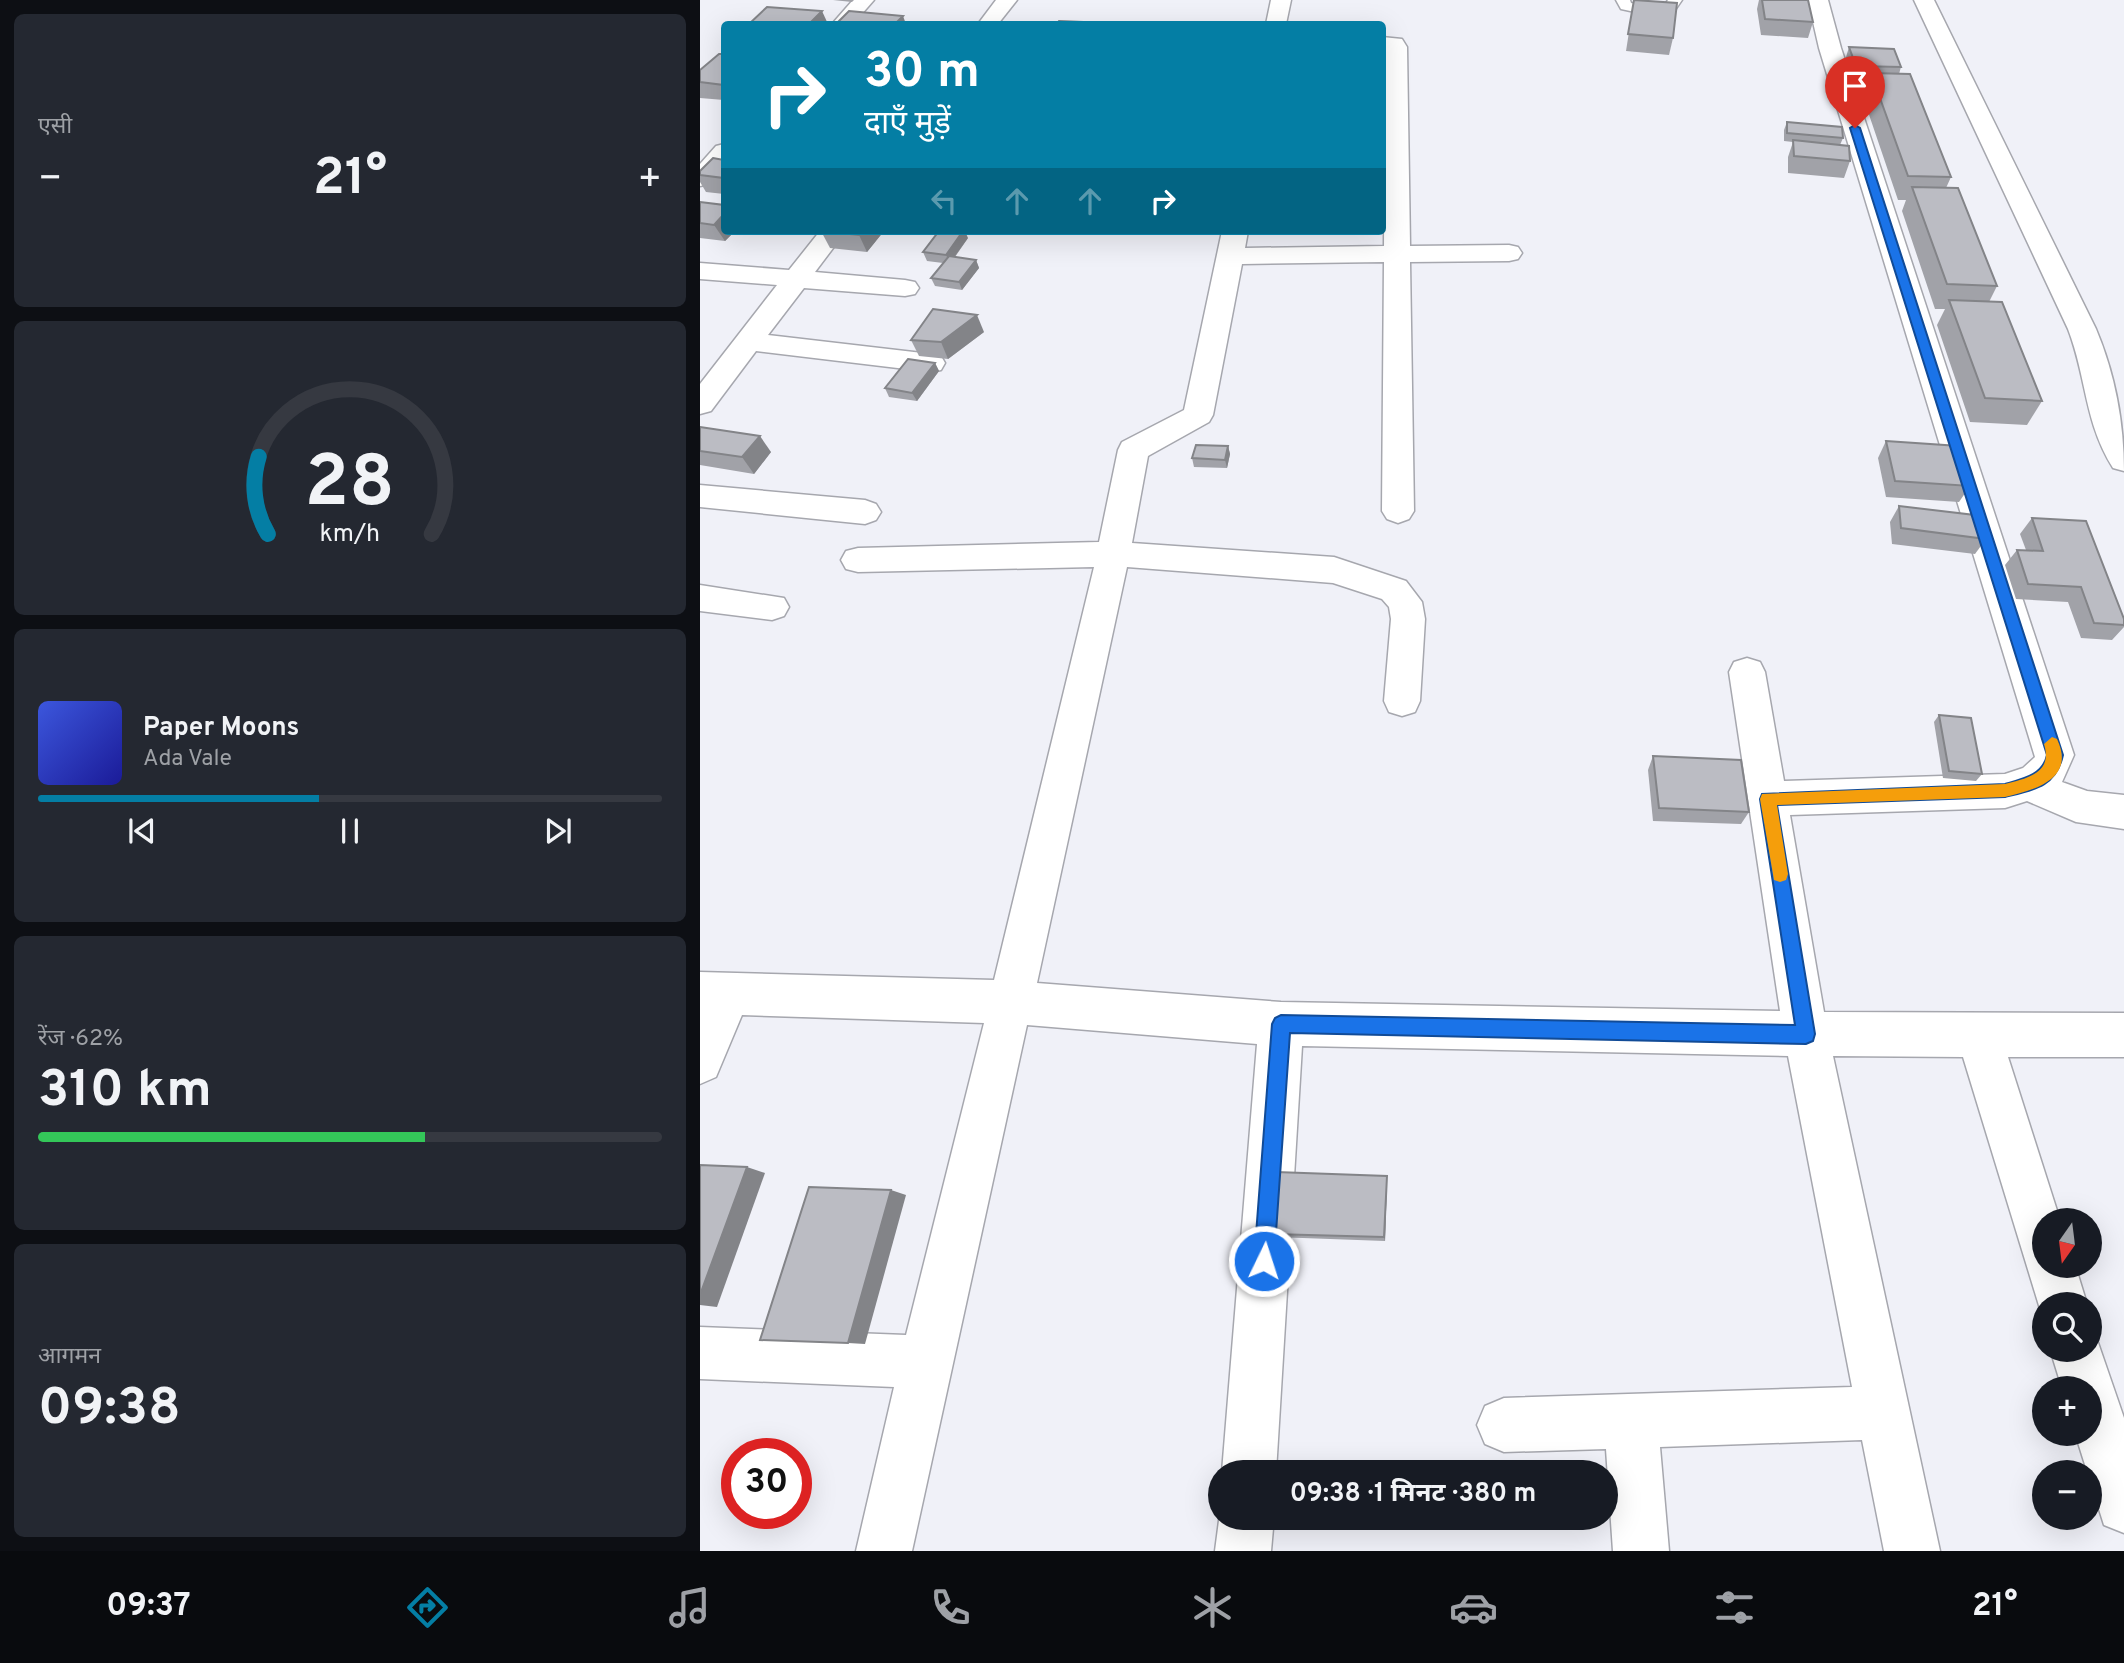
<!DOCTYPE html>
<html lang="hi">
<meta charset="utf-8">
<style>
:root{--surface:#171b24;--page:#242831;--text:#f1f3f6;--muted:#9ea1a6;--line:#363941;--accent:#047ea4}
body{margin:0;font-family:Overpass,"Noto Sans Devanagari",sans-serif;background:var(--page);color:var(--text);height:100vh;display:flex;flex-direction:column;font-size:26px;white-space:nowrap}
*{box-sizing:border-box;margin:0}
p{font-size:23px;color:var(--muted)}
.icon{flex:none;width:38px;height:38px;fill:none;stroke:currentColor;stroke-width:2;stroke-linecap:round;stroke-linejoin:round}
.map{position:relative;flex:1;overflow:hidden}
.sheet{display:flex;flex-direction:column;gap:14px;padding:14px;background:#0d0f14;width:700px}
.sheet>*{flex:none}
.guide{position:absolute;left:21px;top:21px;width:665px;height:214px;border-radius:7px;box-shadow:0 7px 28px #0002;background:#047ea4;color:#fff;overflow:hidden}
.needle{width:46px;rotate:194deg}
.controls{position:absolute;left:1332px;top:1208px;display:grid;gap:14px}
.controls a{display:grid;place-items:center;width:70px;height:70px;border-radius:50%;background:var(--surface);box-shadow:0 7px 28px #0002;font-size:35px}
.speed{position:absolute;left:21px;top:1438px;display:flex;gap:14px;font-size:35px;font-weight:700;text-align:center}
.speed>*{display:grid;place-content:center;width:91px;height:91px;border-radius:50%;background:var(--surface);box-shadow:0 7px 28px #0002;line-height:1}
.speed .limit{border:10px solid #d22;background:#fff;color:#111}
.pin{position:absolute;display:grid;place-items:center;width:60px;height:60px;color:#fff;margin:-72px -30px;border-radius:50% 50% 50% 0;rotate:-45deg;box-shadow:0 0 7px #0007}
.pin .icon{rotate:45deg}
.me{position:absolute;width:77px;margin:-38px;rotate:4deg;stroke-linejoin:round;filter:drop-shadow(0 0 5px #0008)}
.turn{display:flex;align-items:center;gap:24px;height:147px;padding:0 28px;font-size:32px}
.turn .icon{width:91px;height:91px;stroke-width:2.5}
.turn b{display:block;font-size:49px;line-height:60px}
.lanes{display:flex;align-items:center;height:66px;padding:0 28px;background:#0003;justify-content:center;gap:35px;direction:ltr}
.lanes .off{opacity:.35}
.big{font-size:52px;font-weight:700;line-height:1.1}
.sheet .card{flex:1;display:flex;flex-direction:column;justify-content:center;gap:10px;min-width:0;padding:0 24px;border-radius:10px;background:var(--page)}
.sheet .dial{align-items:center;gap:0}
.dial svg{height:182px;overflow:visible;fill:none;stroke:var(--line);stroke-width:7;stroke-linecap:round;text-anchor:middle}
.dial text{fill:var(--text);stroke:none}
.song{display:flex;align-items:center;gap:21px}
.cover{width:84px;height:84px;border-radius:10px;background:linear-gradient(135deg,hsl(230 70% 55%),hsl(240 70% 35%))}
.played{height:7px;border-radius:4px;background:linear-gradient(90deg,var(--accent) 45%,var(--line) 45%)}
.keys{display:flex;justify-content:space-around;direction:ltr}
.heat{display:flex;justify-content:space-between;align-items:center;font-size:38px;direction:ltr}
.charge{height:10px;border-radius:5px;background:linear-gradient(90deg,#34c759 62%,var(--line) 0)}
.trip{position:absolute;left:508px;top:1460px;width:410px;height:70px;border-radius:35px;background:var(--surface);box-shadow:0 7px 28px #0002;font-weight:700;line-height:70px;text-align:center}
.menu{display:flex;height:112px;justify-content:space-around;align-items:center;background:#090b0e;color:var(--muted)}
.menu .icon{width:49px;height:49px}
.menu .active{color:var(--accent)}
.menu b{font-size:32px;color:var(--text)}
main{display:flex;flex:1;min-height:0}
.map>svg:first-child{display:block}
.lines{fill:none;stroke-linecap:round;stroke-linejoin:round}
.lane-casing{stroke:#a6a7ae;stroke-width:3}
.street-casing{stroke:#a6a7ae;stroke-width:3}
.lane{fill:#fff;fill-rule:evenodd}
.street{fill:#fff;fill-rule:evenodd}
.wall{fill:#a1a2a8}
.shaded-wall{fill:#838488}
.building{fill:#bbbcc3;stroke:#838488;stroke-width:2}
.route{fill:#1a73e8;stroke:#114b97;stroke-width:2}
.slow{fill:#f59e0b}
</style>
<main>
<section class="sheet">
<div class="card"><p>एसी</p>
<div class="heat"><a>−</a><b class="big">21°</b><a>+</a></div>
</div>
<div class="card dial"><svg viewBox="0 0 100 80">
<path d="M14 69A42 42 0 1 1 86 69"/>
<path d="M14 69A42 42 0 0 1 10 35" stroke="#047ea4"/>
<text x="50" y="56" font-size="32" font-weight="700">28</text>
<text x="50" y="72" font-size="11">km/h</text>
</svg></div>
<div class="card">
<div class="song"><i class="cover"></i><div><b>Paper Moons</b><p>Ada Vale</p></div></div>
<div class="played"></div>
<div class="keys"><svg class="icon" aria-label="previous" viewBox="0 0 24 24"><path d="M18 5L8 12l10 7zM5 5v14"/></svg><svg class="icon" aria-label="pause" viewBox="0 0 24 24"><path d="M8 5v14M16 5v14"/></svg><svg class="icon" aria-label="next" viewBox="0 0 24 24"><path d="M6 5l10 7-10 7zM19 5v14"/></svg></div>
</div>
<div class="card"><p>रेंज · 62%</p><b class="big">310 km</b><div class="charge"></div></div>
<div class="card"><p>आगमन</p><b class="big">09:38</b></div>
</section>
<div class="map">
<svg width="1424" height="1551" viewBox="0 0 1424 1551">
<rect width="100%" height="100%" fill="#f0f1f8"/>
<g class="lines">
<g class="lane-casing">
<polygon id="lane" points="916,0 930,0 931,3 949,7 964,6 968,0 982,0 973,13 949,15 921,9"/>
</g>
<g class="street-casing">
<g id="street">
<polygon points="153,0 174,0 153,24 132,24"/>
<polygon points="296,0 317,0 298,24 278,24"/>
<polygon points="571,0 591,0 586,24 566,24"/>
<polygon points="1108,0 1128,0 1141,48 1374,755 1362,782 1387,791 1424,795 1424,829 1376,822 1327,801 1305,808 1090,815 1124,1012 1424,1013 1424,1057 1308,1057 1360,1220 1344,1220 1344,1265 1375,1265 1387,1304 1344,1304 1344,1322 1263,1057 1133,1056 1240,1551 1184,1551 1162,1440 960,1447 969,1551 913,1551 906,1449 804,1452 785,1444 777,1425 785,1406 804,1398 1152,1387 1088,1056 602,1046 576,1472 522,1472 557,1044 327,1025 212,1551 156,1551 194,1387 0,1379 0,1327 206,1335 284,1023 42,1015 16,1077 0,1084 0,972 294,980 394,567 158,572 146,569 141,560 146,551 158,548 399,542 418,450 422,442 484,410 522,231 548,231 545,248 684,246 685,50 682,49 682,37 702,39 707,47 710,246 809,245 818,247 822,253 818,259 809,261 710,262 714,511 709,519 698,523 687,519 682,511 684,262 542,264 513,415 509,422 448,456 432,543 634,557 706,581 722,602 725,619 720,701 715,712 702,716 689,712 684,701 691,619 689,607 682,599 633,583 427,567 337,983 581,1002 1080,1011 1029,672 1034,662 1047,658 1060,662 1065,672 1084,781 1305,774 1323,768 1335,757 1119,48"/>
<path d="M1214,0h20l162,329c19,45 28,94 28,142l-11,-3c-29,-46 -26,-90 -45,-139z"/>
<polygon points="24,144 24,165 9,184 0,186 0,164 16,146"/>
<polygon points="120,231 146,231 115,272 205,280 215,282 219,288 215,294 205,296 104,288 68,335 231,354 241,356 245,363 241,370 231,372 56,351 11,411 0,414 0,384 77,285 0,279 0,263 89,270"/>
<polygon points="0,485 165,500 176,504 181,512 176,520 165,524 0,507"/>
<polygon points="0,585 84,598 89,607 84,616 72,620 0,611"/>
<polygon points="1390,1329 1394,1331 1424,1418 1424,1533 1404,1525 1375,1433 1390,1433 1390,1388 1362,1388 1350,1349 1390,1349"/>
<polygon points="520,1513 520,1517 574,1517 571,1551 515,1551"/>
</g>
</g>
<use href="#lane" class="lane"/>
<use href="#street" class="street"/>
</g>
<g class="wall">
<polygon points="133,0 154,0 152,2"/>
<polygon points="934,0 973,38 969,55 926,51"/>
<polygon points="1059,0 1108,0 1113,22 1108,38 1061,35 1057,9"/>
<polygon points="1149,47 1201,67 1199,74 1251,177 1246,188 1297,286 1289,302 1342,401 1327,425 1270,422 1237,325 1245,309 1235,309 1202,211 1206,200 1198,200 1163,97 1168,83 1150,82 1144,64"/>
<polygon points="24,54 24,100 0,98 0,70"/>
<polygon points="1087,122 1143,138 1140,145 1150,161 1144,178 1088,173 1088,157 1093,142 1084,141 1084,130"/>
<polygon points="24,160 24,194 6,192 0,182 0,171"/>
<polygon points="0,202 24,231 35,231 25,241 0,238"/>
<polygon points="121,231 184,231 167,252 130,248"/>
<polygon points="268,238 255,257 276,260 279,268 262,290 235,286 231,278 243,263 227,261 223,252"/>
<polygon points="284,332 248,359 219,356 211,340"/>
<polygon points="235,363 239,371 217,401 189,397 185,388"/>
<polygon points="0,427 71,452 54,474 0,465"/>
<polygon points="1186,441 1270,486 1259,502 1186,497 1178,458"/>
<polygon points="528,446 530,454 527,468 494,467 492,458"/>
<polygon points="1199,506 1286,539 1275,554 1192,544 1190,522"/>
<polygon points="1332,518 1424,619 1424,627 1412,640 1381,638 1368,602 1316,599 1305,565 1317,550 1326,550 1320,534"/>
<polygon points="1239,715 1282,774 1276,781 1243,778 1234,722"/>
<polygon points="953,756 1049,812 1041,824 953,821 948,770"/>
<polygon points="687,1182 685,1241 575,1237 571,1234"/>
</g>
<g class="shaded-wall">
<polygon points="122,11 128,24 109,24"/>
<polygon points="203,16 206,24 195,24"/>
<polygon points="24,214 24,231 35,231 25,241 14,225"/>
<polygon points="163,231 184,231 167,252 159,235"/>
<polygon points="263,231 265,231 268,238 250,263 246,255"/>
<polygon points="276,260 279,268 262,290 259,282"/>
<polygon points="277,315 284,332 248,359 241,342"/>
<polygon points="235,363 239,371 217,401 212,393"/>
<polygon points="60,436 71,452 54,474 42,457"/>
<polygon points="528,446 530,454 527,468 525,460"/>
<polygon points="47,1167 65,1173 17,1307 0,1305 0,1295"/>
<polygon points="687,1176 687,1182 685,1241 684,1237"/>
<polygon points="191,1190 206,1195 165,1344 148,1343"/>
</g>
<g class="building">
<polygon points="934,0 977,3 973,38 928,34"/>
<polygon points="1062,0 1108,0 1113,22 1065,19"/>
<polygon points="67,7 122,11 109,24 49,24"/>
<polygon points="149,11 203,16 195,24 136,24"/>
<polygon points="359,21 382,22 381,24 357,24"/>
<polygon points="1149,47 1194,49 1201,67 1156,66"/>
<polygon points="19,54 24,54 24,85 0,82 0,70"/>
<polygon points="1171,73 1210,74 1251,177 1208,176"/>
<polygon points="1087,122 1142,127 1143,138 1087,133"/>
<polygon points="1093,140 1149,146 1150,161 1094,156"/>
<polygon points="13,158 24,160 24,178 0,175 0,171"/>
<polygon points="1212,187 1258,188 1297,286 1247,284"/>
<polygon points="0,202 24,205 24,214 14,225 0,223"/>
<polygon points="121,231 163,231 159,235"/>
<polygon points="239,231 263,231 246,255 223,252"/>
<polygon points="249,256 276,260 259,282 231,278"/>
<polygon points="1249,300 1302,302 1342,401 1285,398"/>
<polygon points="233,309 277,315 241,342 211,340"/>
<polygon points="208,359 235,363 212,393 185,388"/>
<polygon points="0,427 60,436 42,457 0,451"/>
<polygon points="1186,441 1259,446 1270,486 1195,481"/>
<polygon points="496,445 528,446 525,460 492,458"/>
<polygon points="1199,506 1283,516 1286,539 1201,528"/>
<polygon points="1332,518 1386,521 1424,619 1424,625 1394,623 1381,587 1328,584 1317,550 1343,551"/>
<polygon points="1239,715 1271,718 1282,774 1249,771"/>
<polygon points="953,756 1041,760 1049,812 959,808"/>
<polygon points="0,1165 47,1167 0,1295"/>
<polygon points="576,1172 687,1176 684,1237 571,1234"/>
<polygon points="109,1187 191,1190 148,1343 60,1340"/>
</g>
<path class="route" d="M1155,125l5,3 203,627c-7,32 -29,35 -58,42l-228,8 38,229 -2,7 -7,3 -516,-11 -16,228 -3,8 -7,3 -7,-3 -3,-8 18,-237 3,-6 6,-3 514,10 -35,-226 2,-5 243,-10c18,-5 38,-9 42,-29l-197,-627z"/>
<path class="slow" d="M1352,737l5,2c19,40 -22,51 -52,58l-228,8 11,69 -2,6 -6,2 -6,-2 -14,-81 2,-5 243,-10c23,-6 48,-11 39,-40z"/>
</svg>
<div class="controls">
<a><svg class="needle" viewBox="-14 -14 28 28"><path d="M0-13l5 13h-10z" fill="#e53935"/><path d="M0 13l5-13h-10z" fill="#9ea1a6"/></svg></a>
<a><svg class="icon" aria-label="search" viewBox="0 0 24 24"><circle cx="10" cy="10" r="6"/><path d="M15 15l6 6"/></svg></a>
<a>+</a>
<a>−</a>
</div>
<div class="speed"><div class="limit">30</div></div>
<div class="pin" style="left:1155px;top:128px;background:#d93025"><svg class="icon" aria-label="arrive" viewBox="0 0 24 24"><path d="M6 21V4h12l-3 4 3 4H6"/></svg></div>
<svg class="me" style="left:564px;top:1261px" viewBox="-20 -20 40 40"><circle r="17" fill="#1a73e8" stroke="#fff" stroke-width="3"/><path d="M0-11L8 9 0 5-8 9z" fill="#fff"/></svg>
<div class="trip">09:38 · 1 मिनट · 380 m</div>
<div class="guide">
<div class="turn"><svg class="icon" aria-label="right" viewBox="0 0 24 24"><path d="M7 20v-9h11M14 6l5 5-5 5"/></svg><div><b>30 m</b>दाएँ मुड़ें</div></div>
<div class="lanes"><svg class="icon off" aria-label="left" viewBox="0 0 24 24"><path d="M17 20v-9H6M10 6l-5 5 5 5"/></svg><svg class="icon off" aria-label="ahead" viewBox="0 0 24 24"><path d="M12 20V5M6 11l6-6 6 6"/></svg><svg class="icon off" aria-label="ahead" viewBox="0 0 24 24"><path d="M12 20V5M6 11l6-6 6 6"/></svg><svg class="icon" aria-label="right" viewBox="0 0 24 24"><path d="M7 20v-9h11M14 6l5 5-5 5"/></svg></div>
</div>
</div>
</main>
<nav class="menu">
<b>09:37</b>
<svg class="icon active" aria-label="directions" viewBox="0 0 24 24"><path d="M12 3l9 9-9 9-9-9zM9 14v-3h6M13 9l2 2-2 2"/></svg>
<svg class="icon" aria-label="music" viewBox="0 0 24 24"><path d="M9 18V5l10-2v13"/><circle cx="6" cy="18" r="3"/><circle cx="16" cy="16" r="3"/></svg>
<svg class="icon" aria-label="phone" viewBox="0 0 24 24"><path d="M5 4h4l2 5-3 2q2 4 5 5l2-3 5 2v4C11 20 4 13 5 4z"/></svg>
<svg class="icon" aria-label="climate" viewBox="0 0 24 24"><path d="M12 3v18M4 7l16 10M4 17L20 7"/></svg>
<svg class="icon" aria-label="car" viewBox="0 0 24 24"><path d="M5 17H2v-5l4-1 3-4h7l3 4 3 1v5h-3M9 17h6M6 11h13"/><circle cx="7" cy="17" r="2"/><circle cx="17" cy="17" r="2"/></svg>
<svg class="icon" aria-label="filters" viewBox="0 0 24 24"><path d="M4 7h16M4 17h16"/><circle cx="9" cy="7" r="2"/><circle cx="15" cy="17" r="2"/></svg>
<b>21°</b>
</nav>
